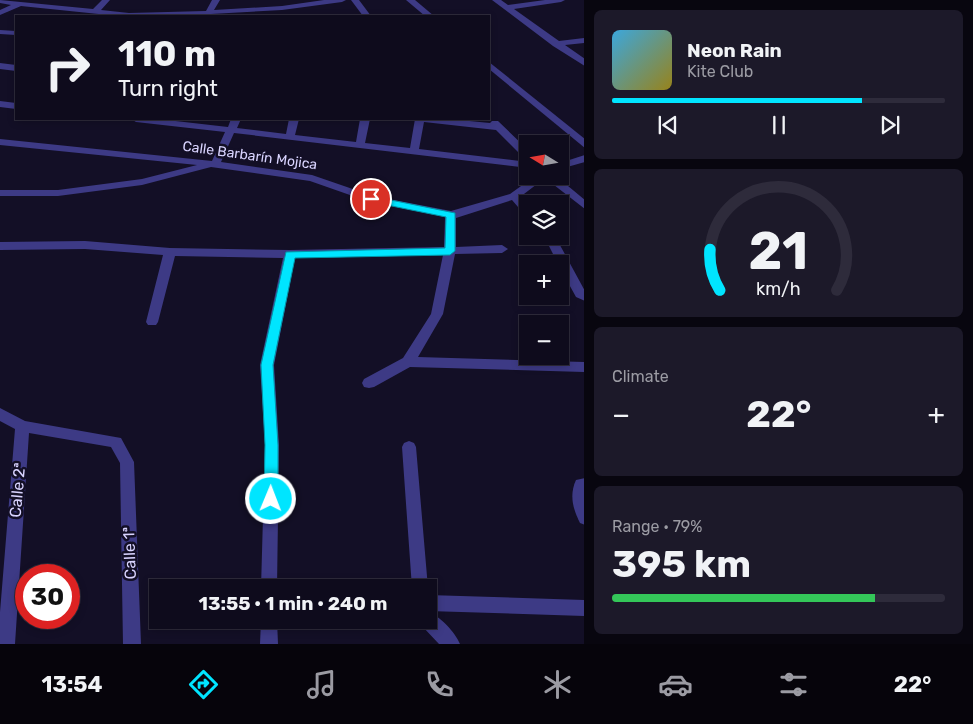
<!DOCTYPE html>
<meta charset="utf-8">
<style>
:root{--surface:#0e0b1c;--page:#1c1929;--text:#f1f3f6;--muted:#9b9ba3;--line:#2e2b3b;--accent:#00e5ff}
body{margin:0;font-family:Rubik,sans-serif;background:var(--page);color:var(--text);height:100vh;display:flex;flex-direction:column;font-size:19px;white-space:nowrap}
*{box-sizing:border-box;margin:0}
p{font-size:16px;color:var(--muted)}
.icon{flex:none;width:28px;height:28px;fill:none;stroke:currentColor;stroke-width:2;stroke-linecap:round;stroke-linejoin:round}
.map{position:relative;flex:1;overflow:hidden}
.drawer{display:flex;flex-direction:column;gap:10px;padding:10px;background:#08060f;width:389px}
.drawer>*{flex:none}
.banner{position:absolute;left:15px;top:15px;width:475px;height:105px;border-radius:0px;box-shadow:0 2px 8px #0003,0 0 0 1px var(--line);background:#0e0b1c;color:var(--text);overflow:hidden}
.needle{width:32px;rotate:281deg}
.fabs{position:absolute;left:519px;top:135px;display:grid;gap:10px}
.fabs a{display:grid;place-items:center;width:50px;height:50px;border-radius:0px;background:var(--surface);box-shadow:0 2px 8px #0003,0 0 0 1px var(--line);font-size:25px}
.speed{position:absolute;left:15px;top:564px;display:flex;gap:10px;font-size:25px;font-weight:700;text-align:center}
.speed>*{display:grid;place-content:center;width:65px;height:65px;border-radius:50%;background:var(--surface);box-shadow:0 2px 8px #0003,0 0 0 1px var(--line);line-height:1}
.speed .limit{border:8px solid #d22;background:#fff;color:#111}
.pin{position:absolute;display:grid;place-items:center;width:42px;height:42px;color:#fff;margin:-21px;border:2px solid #fff;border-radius:50%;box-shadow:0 1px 5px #0007}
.me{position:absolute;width:55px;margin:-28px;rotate:1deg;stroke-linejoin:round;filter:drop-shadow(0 0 4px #0008)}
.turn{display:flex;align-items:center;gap:18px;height:105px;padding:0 20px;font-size:22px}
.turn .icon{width:65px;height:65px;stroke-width:2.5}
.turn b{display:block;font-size:35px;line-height:42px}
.big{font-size:38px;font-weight:700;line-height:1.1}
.drawer .tile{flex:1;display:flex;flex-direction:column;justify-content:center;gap:8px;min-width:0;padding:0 18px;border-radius:8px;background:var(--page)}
.drawer .dial{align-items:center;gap:0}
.dial svg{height:130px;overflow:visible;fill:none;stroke:var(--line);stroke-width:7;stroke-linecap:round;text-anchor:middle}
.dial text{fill:var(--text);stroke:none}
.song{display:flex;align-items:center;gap:15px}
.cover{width:60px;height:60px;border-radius:8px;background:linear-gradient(135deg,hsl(200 70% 55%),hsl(50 70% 35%))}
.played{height:5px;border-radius:2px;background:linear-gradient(90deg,var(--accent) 75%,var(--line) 75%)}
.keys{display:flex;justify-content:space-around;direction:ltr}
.heat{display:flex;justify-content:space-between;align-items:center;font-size:28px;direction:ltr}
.charge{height:8px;border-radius:4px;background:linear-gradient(90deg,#34c759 79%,var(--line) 0)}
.trip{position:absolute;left:149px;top:579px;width:288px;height:50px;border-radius:0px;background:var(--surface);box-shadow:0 2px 8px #0003,0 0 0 1px var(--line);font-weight:700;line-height:50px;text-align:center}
.tabs{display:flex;height:80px;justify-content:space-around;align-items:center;background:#06040b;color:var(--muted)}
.tabs .icon{width:35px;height:35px}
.tabs .current{color:var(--accent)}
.tabs b{font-size:22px;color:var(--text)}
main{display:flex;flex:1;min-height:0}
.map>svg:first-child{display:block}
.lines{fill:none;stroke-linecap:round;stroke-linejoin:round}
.street{fill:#3d3a85;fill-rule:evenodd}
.route{fill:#00e5ff;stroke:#0095a6}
.labels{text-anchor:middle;stroke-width:5;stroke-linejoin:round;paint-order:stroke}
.street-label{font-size:14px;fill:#d9d4ff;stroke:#130f26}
.near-street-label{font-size:16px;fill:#d9d4ff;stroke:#130f26}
</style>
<main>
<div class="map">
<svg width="585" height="644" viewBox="0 0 585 644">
<rect width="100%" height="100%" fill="#130f26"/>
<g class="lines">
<g class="street">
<polygon points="0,0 93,9 102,0 110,0 101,10 129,13 206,11 212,0 220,0 214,10 282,6 324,0 346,0 342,2 282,10 175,16 118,16 21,6 0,15 0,10 11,5 0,3"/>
<polygon points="351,0 359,0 371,16 363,16"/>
<polygon points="406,0 415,0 434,16 425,16"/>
<polygon points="492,0 501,0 508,5 545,0 565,0 561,2 514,9 559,41 585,38 585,43 565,45 585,59 585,66 553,46"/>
<polygon points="0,30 16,31 16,35 0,34"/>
<polygon points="489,62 585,139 585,148 489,69"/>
<polygon points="0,63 16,65 16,71 0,69"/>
<polygon points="0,101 16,103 16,109 0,107"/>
<polygon points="131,119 158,119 228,127 231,119 241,119 237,128 286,134 289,119 299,119 295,135 356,142 360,119 370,119 365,143 410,148 415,119 449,119 490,123 492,121 498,121 528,150 528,159 524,158 496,130 424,122 419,149 528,162 528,168 234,133 221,162 312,175 373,196 451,211 510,194 535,176 556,176 585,200 585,209 545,178 520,197 528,205 528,215 524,214 512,200 456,218 456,247 502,245 508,249 502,253 455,254 443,314 418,357 585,362 585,372 410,367 374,387 369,388 364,387 362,383 364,379 403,358 431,314 443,255 295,258 274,365 279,445 277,588 261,588 265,445 260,365 283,258 175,256 158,322 156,325 148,325 146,322 163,255 85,249 0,250 0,242 85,241 170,248 290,250 444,247 445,217 367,201 310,181 211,167 142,185 58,196 0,196 0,190 58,190 142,179 197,165 0,145 0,139 212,161 225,132 136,122"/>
<polygon points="585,155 585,162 560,169 560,163"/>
<polygon points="544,236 555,236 585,291 585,301 576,297 560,268 560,264 558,264"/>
<polygon points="0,408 25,421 121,438 134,462 141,644 123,644 120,463 111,447 29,433 15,644 0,644 0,612 15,429 0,421"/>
<polygon points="409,441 414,443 416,447 428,588 428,590 428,588 412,588 402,447 404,443"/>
<path d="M585,478v47l-5,-2c-7,-14 -11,-28 -4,-43z"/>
<polygon points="428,595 585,600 585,616 428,611"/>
<path d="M428,612c12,4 27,20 32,32h-21l-17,-18 -2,-6h8z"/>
<polygon points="261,620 277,620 278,644 260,644"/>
</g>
</g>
<polygon class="route" points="371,196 455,213 455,251 450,255 295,258 273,365 278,445 278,499 276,503 271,505 266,503 264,499 265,445 261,365 286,252 445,248 446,217 367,201 367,197"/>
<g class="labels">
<g class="street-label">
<text transform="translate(250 155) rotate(8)" y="5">Calle Barbarín Mojica</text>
</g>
<g class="near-street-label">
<text transform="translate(17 490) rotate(-85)" y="6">Calle 2ª</text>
<text transform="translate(129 553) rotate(-92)" y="6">Calle 1ª</text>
</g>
</g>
</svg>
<div class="fabs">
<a><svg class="needle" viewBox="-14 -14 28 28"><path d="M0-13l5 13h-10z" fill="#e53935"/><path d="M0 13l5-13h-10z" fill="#9b9ba3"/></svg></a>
<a><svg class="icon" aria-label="layers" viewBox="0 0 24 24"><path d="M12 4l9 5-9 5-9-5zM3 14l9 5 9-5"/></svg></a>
<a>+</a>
<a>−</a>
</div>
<div class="speed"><div class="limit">30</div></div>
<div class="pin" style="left:371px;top:199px;background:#d93025"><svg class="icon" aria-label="arrive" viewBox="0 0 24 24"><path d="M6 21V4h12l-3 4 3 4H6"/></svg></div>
<svg class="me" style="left:271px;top:499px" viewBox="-20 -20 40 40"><circle r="17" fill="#00e5ff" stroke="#fff" stroke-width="3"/><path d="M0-11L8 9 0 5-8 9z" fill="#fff"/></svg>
<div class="trip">13:55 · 1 min · 240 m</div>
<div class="banner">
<div class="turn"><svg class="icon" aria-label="right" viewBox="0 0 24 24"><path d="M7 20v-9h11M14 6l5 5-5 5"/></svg><div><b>110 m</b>Turn right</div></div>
</div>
</div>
<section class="drawer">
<div class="tile">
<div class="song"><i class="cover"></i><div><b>Neon Rain</b><p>Kite Club</p></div></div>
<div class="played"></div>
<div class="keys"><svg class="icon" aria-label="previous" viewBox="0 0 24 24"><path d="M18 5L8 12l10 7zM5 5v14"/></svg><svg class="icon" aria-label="pause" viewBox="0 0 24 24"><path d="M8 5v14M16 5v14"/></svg><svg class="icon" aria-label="next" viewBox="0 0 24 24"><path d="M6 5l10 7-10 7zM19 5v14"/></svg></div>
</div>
<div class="tile dial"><svg viewBox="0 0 100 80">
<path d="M14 69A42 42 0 1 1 86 69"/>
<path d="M14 69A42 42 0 0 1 8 44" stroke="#00e5ff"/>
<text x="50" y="56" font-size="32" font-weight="700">21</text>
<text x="50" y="72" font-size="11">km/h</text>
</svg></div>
<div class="tile"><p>Climate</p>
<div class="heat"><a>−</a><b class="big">22°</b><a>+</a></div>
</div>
<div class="tile"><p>Range · 79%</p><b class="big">395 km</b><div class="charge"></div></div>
</section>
</main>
<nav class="tabs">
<b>13:54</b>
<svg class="icon current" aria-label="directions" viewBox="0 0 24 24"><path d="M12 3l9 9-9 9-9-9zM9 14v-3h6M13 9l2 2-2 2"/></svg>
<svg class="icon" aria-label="music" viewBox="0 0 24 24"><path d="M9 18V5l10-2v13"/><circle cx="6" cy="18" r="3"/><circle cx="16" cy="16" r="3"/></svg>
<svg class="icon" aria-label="phone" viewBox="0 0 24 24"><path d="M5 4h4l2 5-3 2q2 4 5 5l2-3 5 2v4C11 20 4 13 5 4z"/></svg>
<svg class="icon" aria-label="climate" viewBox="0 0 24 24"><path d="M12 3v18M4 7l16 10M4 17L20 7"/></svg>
<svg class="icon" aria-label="car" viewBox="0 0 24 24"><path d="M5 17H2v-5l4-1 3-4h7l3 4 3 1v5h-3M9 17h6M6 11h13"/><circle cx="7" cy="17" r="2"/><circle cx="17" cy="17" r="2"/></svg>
<svg class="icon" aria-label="filters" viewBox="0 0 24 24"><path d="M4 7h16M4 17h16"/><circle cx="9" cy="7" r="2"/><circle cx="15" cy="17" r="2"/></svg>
<b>22°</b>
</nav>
